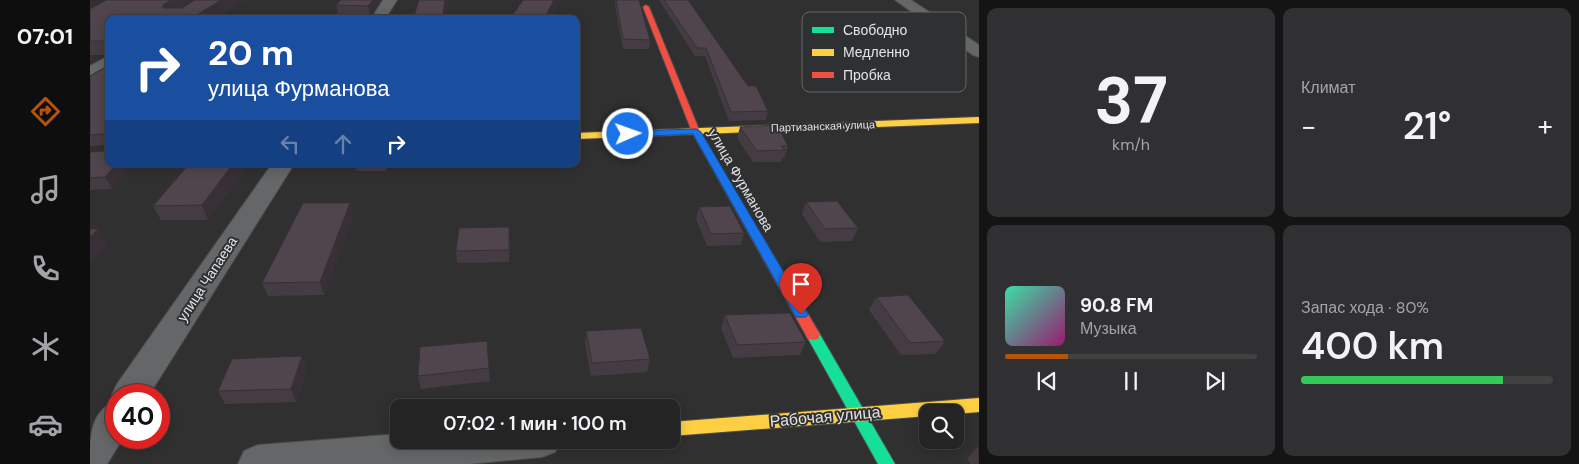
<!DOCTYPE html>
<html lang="ru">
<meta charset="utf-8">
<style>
:root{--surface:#242425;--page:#303032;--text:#f1f3f6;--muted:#a3a4a7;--line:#414142;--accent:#b45309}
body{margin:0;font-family:"DM Sans",sans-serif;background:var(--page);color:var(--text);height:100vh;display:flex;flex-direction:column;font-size:19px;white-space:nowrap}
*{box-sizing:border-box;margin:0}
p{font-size:16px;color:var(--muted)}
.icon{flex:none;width:28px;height:28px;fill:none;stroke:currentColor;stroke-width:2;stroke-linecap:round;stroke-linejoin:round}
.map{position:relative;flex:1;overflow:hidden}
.side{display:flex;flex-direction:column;gap:8px;padding:8px;background:#141414;width:600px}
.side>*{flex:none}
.guide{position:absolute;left:15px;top:15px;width:475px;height:152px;border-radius:10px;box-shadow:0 2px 12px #0003,0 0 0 1px var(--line);background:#1a4fa0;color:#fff;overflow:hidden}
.buttons{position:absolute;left:829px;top:404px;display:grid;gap:10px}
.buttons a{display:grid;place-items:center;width:45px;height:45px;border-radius:10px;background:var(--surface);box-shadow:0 2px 12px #0003,0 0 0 1px var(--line);font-size:25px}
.speed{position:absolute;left:15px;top:384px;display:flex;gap:10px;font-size:25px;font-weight:700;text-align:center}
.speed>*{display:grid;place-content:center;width:65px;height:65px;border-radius:50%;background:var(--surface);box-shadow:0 2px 12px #0003,0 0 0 1px var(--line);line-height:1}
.speed .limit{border:8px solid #d22;background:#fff;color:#111}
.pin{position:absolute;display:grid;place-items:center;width:42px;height:42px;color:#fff;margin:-51px -21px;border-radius:50% 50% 50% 0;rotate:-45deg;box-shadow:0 0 5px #0007}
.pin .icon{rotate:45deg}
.me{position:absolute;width:55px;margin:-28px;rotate:88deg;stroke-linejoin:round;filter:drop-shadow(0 0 4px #0008)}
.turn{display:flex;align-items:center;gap:18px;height:105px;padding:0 20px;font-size:22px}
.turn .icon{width:65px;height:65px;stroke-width:2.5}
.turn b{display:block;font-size:35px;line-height:42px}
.lanes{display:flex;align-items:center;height:48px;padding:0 20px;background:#0003;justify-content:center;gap:25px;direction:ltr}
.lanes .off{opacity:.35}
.big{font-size:38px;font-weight:600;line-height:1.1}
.side .widget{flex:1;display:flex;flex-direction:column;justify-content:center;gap:8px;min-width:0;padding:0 18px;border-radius:10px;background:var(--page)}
.side .dial{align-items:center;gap:0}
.dial b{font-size:65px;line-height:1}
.song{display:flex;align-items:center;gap:15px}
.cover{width:60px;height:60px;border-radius:8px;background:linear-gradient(135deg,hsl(160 70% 55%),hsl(320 70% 35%))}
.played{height:5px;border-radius:2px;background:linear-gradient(90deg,var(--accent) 25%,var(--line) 25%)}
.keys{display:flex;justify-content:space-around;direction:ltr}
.heat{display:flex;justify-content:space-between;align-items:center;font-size:28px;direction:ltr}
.charge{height:8px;border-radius:4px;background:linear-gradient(90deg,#34c759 80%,var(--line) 0)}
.side .tiles{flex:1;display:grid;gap:8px;grid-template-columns:repeat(2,1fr)}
.trip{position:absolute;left:300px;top:399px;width:290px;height:50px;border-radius:10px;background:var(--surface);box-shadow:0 2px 12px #0003,0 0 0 1px var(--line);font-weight:600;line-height:50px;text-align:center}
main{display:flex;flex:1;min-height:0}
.tab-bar{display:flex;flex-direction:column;width:90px;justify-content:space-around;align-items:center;background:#0e0e0f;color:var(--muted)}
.tab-bar .icon{width:35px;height:35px}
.tab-bar .on{color:var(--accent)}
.tab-bar b{font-size:22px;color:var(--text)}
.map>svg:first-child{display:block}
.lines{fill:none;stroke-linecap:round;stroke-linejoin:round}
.street-casing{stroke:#4d4d4e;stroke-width:2}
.fast-casing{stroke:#4d4d4e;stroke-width:2}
.slow-casing{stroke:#4d4d4e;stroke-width:2}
.jam-casing{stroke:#4d4d4e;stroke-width:2}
.street{fill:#656667;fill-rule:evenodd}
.fast{fill:#16e098;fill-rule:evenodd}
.slow{fill:#ffcf43;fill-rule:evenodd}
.jam{fill:#f24e42;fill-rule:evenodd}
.wall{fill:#453b42}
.shaded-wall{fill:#383036}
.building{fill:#50454d;stroke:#383036}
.route{fill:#1a73e8;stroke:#114b97}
.labels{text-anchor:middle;stroke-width:4;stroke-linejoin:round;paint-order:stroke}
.far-street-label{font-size:11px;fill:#e2e3e4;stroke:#2f3032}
.street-label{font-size:14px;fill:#e2e3e4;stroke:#2f3032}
.near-street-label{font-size:16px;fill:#e2e3e4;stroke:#2f3032}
.key{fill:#2f3032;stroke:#656667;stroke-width:1}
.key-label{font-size:14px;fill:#e2e3e4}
</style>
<main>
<nav class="tab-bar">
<b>07:01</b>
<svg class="icon on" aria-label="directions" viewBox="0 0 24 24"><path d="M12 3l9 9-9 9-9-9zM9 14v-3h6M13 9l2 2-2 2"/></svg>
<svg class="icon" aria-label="music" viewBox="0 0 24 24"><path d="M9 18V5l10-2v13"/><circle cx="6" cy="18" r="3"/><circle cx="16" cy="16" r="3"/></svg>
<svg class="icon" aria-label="phone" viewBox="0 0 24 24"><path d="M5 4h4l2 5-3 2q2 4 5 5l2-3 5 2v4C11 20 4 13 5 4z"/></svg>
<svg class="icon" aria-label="climate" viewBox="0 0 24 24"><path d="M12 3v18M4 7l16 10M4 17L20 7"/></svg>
<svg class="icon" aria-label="car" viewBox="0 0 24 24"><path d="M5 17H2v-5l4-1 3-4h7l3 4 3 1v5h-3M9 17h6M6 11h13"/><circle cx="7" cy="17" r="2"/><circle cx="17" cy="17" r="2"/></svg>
</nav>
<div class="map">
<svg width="889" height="464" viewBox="0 0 889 464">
<rect width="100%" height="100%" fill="#303031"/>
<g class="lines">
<g class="street-casing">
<g id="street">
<polygon points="293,0 307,0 295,19 281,19"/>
<polygon points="805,0 821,0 889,45 889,57 883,55"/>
<polygon points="19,56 19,68 0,78 0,66"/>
<path d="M182,164h22l-145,231h-33v43h7l-16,26h-17c0,-28 0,-51 25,-63l-3,-6 5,-11z"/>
<polygon points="309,434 309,440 471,440 465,452 452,457 378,464 148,464 154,451 168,445"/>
</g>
</g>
<g class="fast-casing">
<polygon id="fast" points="723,330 728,331 805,464 788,464 716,335 718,331"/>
</g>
<g class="slow-casing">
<g id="slow">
<polygon points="889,117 889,123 486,139 486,133"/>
<polygon points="889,398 889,412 865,414 838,412 838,416 581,436 581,422"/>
</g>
</g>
<g class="jam-casing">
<polygon id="jam" points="556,5 559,7 610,132 728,331 730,335 728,339 723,340 718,339 602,132 553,7"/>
</g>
<use href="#street" class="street"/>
<use href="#fast" class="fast"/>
<use href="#slow" class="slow"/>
<use href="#jam" class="jam"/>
</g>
<g class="wall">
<polygon points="105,0 154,0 125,19 19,19 19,55 0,55 0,9 92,8"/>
<polygon points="251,0 292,0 280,14 248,14 246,5"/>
<polygon points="525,0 549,0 560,40 559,49 533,49 525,6"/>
<polygon points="569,0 598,0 658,86 678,111 676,120 639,121 615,56 605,56"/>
<polygon points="422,16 461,19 422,19"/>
<polygon points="19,65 22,189 0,190 0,153 14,151 14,145 0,146 0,76"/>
<polygon points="650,127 698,146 694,158 692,158 691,162 663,162 647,138"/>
<polygon points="99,164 158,164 118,220 71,220 63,206"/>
<polygon points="265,164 365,164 365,165 299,165 296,171 266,171"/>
<polygon points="716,202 768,228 762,241 730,242 712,214"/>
<polygon points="260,203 263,215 234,295 178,296 172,283"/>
<polygon points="609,207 654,233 651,245 617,246 606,219"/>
<polygon points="420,239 419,262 367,263 366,251"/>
<polygon points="786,297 855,341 846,354 811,355 779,310"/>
<polygon points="635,315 716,342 710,355 643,358 631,328"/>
<polygon points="496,331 560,359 557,372 501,376 495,344"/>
<polygon points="397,341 400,381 331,389 328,376"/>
<polygon points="212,356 217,369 206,402 135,404 128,391"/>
<polygon points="888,446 889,464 881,464 877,459"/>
</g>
<g class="shaded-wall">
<polygon points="81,0 104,0 78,17 73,8 73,5"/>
<polygon points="131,0 154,0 125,19 100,19"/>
<polygon points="283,0 292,0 280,14 278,6"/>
<polygon points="355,0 359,0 356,19 352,19"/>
<polygon points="464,0 471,0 461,19 454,19"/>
<polygon points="27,164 43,164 22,189 15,177"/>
<polygon points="143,164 158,164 118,220 112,205"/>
<polygon points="295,164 298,164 296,171"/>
<polygon points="260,203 263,215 234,295 230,282"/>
<polygon points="8,229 18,246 0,266 0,237"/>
<polygon points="212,356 217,369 206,402 201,389"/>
</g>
<g class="building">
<polygon points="16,0 81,0 73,5 73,8 92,8 105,0 131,0 100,19 19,19 19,41 0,41 0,9"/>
<polygon points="251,0 283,0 278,6 246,5"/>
<polygon points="329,0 355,0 352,19 323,19"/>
<polygon points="433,0 464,0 454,19 426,19 428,16 422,16"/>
<polygon points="526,0 549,0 560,40 533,39"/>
<polygon points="574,0 598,0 658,86 666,86 678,111 641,112 616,48 607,48"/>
<polygon points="19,65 19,164 27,164 15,177 0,178 0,153 1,152 14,151 15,136 13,134 0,135 0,76"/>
<polygon points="687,125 698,146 691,146 695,150 667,151 650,127"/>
<polygon points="99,164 143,164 112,205 63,206"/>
<polygon points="747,201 768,228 735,229 716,202"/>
<polygon points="213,203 260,203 230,282 172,283"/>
<polygon points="640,206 654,233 621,234 609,207"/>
<polygon points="419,227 419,250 366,251 369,228"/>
<polygon points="0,229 8,229 0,237"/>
<polygon points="818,295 855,341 820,343 786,297"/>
<polygon points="700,313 716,342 647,345 635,315"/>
<polygon points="551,328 560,359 502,363 496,331"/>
<polygon points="397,341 399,368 328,376 330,347"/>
<polygon points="212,356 201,389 128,391 142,359"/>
</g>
<polygon class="route" points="606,129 611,132 716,310 718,314 716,317 706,317 603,134 538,137 533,134 538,131"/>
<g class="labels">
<g class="far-street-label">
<text transform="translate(733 126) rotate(-2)" y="4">Партизанская улица</text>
</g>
<g class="street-label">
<text transform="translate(651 180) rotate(60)" y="5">улица Фурманова</text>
<text transform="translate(117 279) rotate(-57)" y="5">улица Чапаева</text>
</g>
<g class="near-street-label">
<text transform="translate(735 416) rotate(-5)" y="6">Рабочая улица</text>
</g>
</g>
<rect x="712" y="12" width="164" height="80" rx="8" class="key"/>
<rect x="722" y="27" width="22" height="6" fill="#16e098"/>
<rect x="722" y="49" width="22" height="7" fill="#ffcf43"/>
<rect x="722" y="72" width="22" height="6" fill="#f24e42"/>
<g class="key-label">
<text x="753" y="35">Свободно</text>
<text x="753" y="57">Медленно</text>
<text x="753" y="80">Пробка</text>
</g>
</svg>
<div class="buttons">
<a><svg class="icon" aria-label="search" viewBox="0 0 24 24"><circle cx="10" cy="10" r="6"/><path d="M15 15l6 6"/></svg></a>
</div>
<div class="speed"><div class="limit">40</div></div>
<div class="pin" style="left:711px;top:314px;background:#d93025"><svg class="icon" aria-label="arrive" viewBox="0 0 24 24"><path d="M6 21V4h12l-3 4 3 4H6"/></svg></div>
<svg class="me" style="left:538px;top:134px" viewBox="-20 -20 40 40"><circle r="17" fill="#1a73e8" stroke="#fff" stroke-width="3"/><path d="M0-11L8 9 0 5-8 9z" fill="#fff"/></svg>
<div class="trip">07:02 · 1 мин · 100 m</div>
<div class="guide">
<div class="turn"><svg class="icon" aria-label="right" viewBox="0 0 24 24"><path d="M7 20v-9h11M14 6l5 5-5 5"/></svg><div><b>20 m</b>улица Фурманова</div></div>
<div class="lanes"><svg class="icon off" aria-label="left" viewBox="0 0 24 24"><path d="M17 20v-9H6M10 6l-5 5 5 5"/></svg><svg class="icon off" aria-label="ahead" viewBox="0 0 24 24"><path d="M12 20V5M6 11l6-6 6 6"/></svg><svg class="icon" aria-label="right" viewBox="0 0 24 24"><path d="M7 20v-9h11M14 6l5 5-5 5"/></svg></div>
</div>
</div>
<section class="side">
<div class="tiles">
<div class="widget dial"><b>37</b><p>km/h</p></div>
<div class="widget"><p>Климат</p>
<div class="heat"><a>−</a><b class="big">21°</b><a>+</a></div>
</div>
<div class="widget">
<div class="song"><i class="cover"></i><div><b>90.8 FM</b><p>Музыка</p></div></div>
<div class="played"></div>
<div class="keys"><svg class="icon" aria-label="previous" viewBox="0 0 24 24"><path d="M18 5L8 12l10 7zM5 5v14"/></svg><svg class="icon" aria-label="pause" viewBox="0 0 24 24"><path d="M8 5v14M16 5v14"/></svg><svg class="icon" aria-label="next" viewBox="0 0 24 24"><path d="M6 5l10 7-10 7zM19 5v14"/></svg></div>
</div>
<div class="widget"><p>Запас хода · 80%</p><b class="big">400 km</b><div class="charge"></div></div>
</div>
</section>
</main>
